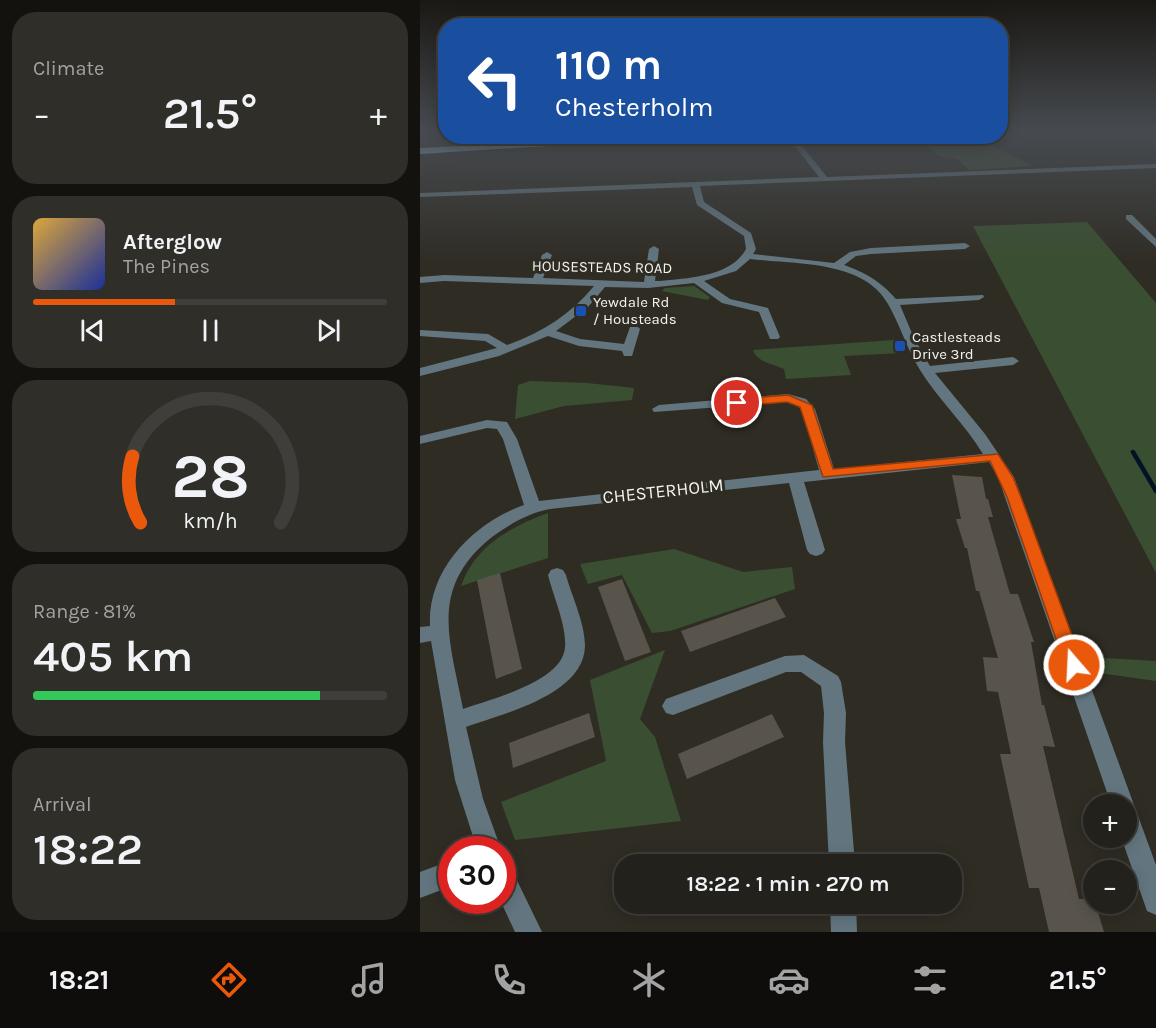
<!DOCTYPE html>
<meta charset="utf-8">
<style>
:root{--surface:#23211b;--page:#2f2e28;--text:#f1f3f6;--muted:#a3a3a3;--line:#403e3a;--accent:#ea580c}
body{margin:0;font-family:Karla,sans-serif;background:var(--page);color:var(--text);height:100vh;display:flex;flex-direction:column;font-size:22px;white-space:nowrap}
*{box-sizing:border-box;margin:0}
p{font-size:20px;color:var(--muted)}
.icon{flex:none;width:33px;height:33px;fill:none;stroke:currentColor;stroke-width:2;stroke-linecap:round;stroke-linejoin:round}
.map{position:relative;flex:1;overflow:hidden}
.drawer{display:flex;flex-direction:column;gap:12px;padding:12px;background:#13120f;width:420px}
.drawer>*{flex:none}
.top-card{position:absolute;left:18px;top:18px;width:570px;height:126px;border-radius:24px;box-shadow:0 3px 15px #0003,0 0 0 2px var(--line);background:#1a4fa0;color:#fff;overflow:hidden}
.buttons{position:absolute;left:663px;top:794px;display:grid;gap:12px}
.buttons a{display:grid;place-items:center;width:54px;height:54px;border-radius:50%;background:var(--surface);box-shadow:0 3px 15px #0003,0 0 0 2px var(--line);font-size:30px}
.speed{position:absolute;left:18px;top:836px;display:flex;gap:12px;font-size:30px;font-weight:700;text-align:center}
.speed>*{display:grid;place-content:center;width:78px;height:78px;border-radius:50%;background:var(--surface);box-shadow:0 3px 15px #0003,0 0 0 2px var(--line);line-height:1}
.speed .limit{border:9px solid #d22;background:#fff;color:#111}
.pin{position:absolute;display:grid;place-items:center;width:51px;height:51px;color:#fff;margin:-26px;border:3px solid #fff;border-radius:50%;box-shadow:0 2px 6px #0007}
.me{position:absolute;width:66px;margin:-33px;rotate:341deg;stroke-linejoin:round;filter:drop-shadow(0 0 4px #0008)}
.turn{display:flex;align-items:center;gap:21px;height:126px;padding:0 18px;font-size:27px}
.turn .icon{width:78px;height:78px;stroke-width:2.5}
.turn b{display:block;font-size:42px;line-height:51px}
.big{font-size:45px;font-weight:600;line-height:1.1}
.drawer .card{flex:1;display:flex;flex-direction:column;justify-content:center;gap:9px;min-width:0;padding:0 21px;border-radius:24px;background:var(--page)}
.drawer .dial{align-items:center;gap:0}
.dial svg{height:156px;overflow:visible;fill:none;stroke:var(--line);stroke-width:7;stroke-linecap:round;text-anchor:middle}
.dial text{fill:var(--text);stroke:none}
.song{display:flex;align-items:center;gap:18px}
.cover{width:72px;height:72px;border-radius:9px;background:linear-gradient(135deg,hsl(40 70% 55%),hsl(230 70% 35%))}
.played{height:6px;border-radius:3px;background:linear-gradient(90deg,var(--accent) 40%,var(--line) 40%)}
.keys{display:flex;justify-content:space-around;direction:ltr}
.heat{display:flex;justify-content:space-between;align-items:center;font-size:33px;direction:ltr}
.charge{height:9px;border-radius:4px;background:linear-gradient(90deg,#34c759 81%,var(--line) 0)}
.trip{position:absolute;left:194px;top:854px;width:348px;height:60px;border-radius:24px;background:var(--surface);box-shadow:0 3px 15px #0003,0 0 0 2px var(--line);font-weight:600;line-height:60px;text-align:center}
.menu{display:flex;height:96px;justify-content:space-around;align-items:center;background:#0e0d0b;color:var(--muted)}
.menu .icon{width:42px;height:42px}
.menu .selected{color:var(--accent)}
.menu b{font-size:27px;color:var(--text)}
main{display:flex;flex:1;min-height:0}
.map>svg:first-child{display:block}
.green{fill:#3a4f31}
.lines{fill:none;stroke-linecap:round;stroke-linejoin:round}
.stream{stroke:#001425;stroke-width:4.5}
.building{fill:#58544c}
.minor{fill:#63767f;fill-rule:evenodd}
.highway{fill:#adddf5;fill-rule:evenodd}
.route{fill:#ea580c;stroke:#983908;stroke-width:1.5}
.transit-dot{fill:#1a4fb4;stroke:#2f2c24;stroke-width:2}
.labels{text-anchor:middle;stroke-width:6;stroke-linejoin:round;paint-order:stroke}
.far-street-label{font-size:15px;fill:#f5f3ee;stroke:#2f2c24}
.far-poi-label{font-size:15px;fill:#f5f3ee;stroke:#2f2c24;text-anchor:start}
.street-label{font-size:18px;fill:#f5f3ee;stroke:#2f2c24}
</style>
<main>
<section class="drawer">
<div class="card"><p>Climate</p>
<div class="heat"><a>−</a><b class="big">21.5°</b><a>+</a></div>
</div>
<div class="card">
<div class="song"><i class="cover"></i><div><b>Afterglow</b><p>The Pines</p></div></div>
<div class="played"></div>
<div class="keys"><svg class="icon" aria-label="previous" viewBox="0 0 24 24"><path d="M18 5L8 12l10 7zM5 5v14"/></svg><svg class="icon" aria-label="pause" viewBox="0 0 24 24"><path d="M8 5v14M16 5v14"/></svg><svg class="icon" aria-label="next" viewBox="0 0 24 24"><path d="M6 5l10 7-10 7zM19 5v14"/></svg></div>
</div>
<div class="card dial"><svg viewBox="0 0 100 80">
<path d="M14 69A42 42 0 1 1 86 69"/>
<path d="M14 69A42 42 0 0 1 10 35" stroke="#ea580c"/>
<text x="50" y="56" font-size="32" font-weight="700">28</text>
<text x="50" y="72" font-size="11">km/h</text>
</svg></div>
<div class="card"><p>Range · 81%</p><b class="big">405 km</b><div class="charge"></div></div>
<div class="card"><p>Arrival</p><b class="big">18:22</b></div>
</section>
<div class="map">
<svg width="736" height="932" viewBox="0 0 736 932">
<rect width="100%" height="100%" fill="#2f2c24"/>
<g class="green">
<polygon points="501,137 555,137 613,166 549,170 537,159 518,156"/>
<polygon points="667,222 736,303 736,573 553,226"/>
<polygon points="274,286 290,297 288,300 242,291 245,288"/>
<path d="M474,340l7,13 -57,3 7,19 -65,4 -2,-10c-12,-5 -27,-7 -31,-19z"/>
<polygon points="110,381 167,383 214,388 212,400 144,406 95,419 98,385"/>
<path d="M128,513v45l-87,28c14,-40 49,-59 87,-73z"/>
<polygon points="254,549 323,572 372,567 375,589 250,631 232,633 202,575 168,584 160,564"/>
<polygon points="245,650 220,719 235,737 261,821 95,840 81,802 186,761 170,680"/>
<polygon points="667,657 736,661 736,681 672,672"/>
</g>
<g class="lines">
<polyline class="stream" points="713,452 736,491"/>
</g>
<g class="building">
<polygon points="532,475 562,477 566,499 568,499 573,517 568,517 590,594 598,594 614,642 611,642 622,705 624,705 635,747 623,746 659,899 674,899 684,932 629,932 619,888 609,888 580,754 591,754 578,692 567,691 563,657 578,658 559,591 556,591 547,548 545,548 536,519 541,519"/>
<polygon points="80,573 102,669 76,679 57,580"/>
<polygon points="202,579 231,652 205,661 178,587"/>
<polygon points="355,598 366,617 270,652 261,631"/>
<polygon points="169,713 175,737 93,768 89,743"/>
<polygon points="352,714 364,737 267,779 258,754"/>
</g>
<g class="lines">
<g class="minor">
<path d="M367,136h7l33,41 329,-13v4l-456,18 4,16 47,31 5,16 -3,5 81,9 16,-11 21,-4 94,-5 5,3 -5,3 -94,5 -15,2 -12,9c22,8 36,16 52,34l87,-4 1,2 -5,3 -79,5 14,33 16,28 83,-9 6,4 -6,4 -78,8 50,61 29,43 142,388v50l-9,-4 -26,-74h5v-33h-15l-113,-327 -9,-15 -185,20 21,68 -3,4 -6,2 -6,-2 -3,-4 -18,-67 -239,26c-22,4 -40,15 -58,28 -64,51 -42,103 -29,172 27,-10 100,-27 102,-62 2,-20 -12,-52 -17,-72l3,-5 6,-2 6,2 3,5c6,22 19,48 19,71 -1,49 -83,68 -119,81l17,72 18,50h-24l-22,-69 -24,-139 -11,2v-16l10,-1c-3,-56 43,-103 94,-121l-21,-66 -6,-10 -10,-1 -67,16v-8l67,-16 20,2 10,17 22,62 280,-31 -17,-60 -6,-5 -9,-3 -133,10 -2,-3 7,-4 129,-11 18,5 9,10 19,60 149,-15c-18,-30 -45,-55 -63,-84 -13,-21 -20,-45 -32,-66 -24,-44 -94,-40 -138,-45l-14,12 -32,10 26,18 38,9 12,29 -2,2h-8l-11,-27 -37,-9 -28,-20 -46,5 -43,-1 -17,20 -32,24 24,8 44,5 6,-17h8l2,2 -8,27h-8l-2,-5 -43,-5 -31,-10 -49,20 -79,20v-8l77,-20 -12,-7 -65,-5v-6l68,4 19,11c35,-12 64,-31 87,-59l-150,-5 -24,2v-6l24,-2 89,3 9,-23 5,-3 5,3 -9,23 101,4 5,-33 5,-3 5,3 -4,32h5c28,-3 71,-4 86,-32l-2,-13 -47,-31 -5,-18 -272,10v-4l399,-16z"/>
<polygon points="706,215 712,215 736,239 736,247 706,219"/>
<polygon points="384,655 418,676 421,682 426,713 425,742 435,864 409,864 403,742 404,713 401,686 381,672 366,672 253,715 246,713 242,706 246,699 365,656"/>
<polygon points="32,860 32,886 0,898 0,872"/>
<polygon points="82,864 91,868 122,932 95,932 80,900 82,900"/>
<polygon points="410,903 436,903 437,932 411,932"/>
</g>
<polygon class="highway" points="228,136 287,136 0,154 0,148"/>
</g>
<linearGradient id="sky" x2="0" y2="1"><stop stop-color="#1a1814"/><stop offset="0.5" stop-color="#474b50"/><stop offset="1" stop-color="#474b50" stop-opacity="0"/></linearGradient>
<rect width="736" height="263" fill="url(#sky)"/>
<polygon class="route" points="368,395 392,405 413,469 578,454 593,477 601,497 663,665 660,671 654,673 647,671 645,665 587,497 570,461 403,477 380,407 367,402 317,406 311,403 317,399"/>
<g class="transit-dot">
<rect x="155" y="305" width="12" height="12" rx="3"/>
<rect x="474" y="340" width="12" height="12" rx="3"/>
</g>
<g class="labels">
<g class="far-street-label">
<text transform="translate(182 267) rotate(1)" y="5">HOUSESTEADS ROAD</text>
</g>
<g class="far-poi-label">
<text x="173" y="307">Yewdale Rd<tspan x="173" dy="17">/ Housteads</tspan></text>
<text x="492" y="342">Castlesteads<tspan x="492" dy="17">Drive 3rd</tspan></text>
</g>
<g class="street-label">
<text transform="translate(243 491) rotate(-6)" y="6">CHESTERHOLM</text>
</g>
</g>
</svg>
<div class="buttons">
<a>+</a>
<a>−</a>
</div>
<div class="speed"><div class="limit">30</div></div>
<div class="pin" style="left:317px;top:403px;background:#d93025"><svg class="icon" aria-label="arrive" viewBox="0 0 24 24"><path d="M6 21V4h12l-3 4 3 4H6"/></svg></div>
<svg class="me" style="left:654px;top:665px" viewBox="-20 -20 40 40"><circle r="17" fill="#ea580c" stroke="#fff" stroke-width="3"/><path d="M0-11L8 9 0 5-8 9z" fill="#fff"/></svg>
<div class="trip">18:22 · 1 min · 270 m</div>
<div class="top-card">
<div class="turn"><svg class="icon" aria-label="left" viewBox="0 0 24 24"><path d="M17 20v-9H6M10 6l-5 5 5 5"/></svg><div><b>110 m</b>Chesterholm</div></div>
</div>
</div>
</main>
<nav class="menu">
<b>18:21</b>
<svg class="icon selected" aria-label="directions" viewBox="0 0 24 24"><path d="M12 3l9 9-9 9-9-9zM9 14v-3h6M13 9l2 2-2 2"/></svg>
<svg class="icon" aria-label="music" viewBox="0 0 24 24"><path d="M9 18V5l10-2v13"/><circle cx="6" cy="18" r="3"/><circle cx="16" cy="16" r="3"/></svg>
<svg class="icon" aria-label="phone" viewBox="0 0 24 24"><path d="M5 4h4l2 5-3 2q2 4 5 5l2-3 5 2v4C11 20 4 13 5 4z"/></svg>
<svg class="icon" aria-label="climate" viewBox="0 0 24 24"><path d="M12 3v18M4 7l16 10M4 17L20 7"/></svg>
<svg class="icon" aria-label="car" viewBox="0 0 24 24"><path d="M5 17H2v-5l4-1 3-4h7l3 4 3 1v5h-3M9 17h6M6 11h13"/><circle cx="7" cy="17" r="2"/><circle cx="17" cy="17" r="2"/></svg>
<svg class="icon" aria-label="filters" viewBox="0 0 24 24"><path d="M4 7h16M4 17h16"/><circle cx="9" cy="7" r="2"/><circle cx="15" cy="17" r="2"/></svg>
<b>21.5°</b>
</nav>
